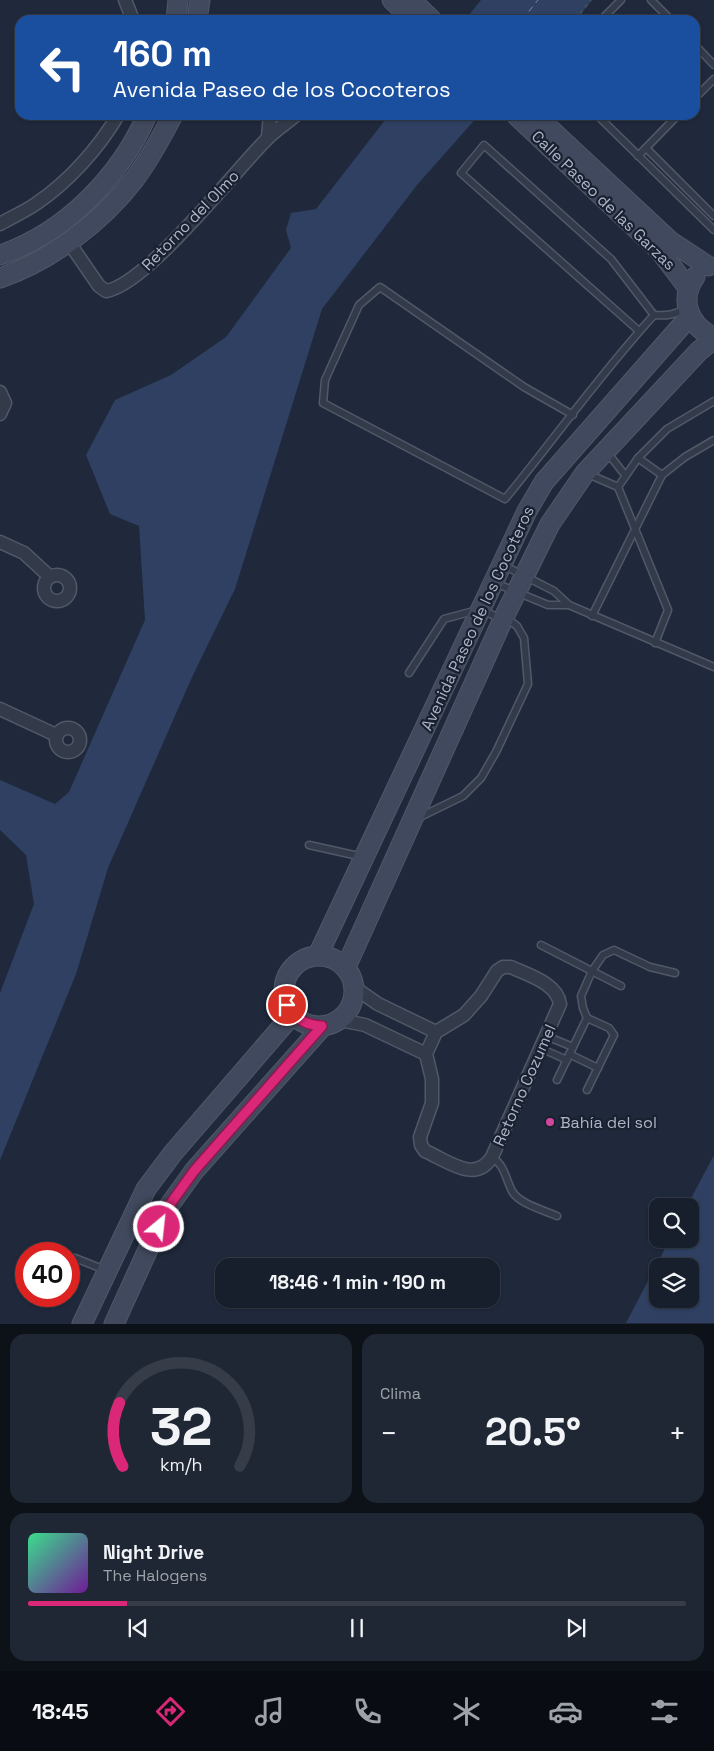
<!DOCTYPE html>
<html lang="es">
<meta charset="utf-8">
<style>
:root{--surface:#171f2c;--page:#202734;--text:#f1f3f6;--muted:#9ea2a9;--line:#363d48;--accent:#db2777}
body{margin:0;font-family:"Space Grotesk",sans-serif;background:var(--page);color:var(--text);height:100vh;display:flex;flex-direction:column;font-size:19px;white-space:nowrap}
*{box-sizing:border-box;margin:0}
p{font-size:16px;color:var(--muted)}
.icon{flex:none;width:28px;height:28px;fill:none;stroke:currentColor;stroke-width:2;stroke-linecap:round;stroke-linejoin:round}
.map{position:relative;height:1324px;overflow:hidden}
.details{display:flex;flex-direction:column;gap:10px;padding:10px;background:#0d1118;flex:1}
.details>*{flex:none}
.banner{position:absolute;left:15px;top:15px;width:685px;height:105px;border-radius:15px;box-shadow:0 1px 4px #0004,0 0 0 1px var(--line);background:#1a4fa0;color:#fff;overflow:hidden}
.buttons{position:absolute;left:649px;top:1198px;display:grid;gap:10px}
.buttons a{display:grid;place-items:center;width:50px;height:50px;border-radius:10px;background:var(--surface);box-shadow:0 1px 4px #0004,0 0 0 1px var(--line);font-size:25px}
.speed{position:absolute;left:15px;top:1242px;display:flex;gap:10px;font-size:25px;font-weight:700;text-align:center}
.speed>*{display:grid;place-content:center;width:65px;height:65px;border-radius:50%;background:var(--surface);box-shadow:0 1px 4px #0004,0 0 0 1px var(--line);line-height:1}
.speed .limit{border:8px solid #d22;background:#fff;color:#111}
.pin{position:absolute;display:grid;place-items:center;width:42px;height:42px;color:#fff;margin:-21px;border:2px solid #fff;border-radius:50%;box-shadow:0 1px 5px #0007}
.me{position:absolute;width:55px;margin:-28px;rotate:28deg;stroke-linejoin:round;filter:drop-shadow(0 0 4px #0008)}
.turn{display:flex;align-items:center;gap:18px;height:105px;padding:0 15px;font-size:22px}
.turn .icon{width:65px;height:65px;stroke-width:2.5}
.turn b{display:block;font-size:35px;line-height:42px}
.big{font-size:38px;font-weight:700;line-height:1.1}
.details .card{flex:1;display:flex;flex-direction:column;justify-content:center;gap:8px;min-width:0;padding:0 18px;border-radius:15px;background:var(--page)}
.details .dial{align-items:center;gap:0}
.dial svg{height:130px;overflow:visible;fill:none;stroke:var(--line);stroke-width:7;stroke-linecap:round;text-anchor:middle}
.dial text{fill:var(--text);stroke:none}
.song{display:flex;align-items:center;gap:15px}
.cover{width:60px;height:60px;border-radius:8px;background:linear-gradient(135deg,hsl(150 70% 55%),hsl(280 70% 35%))}
.played{height:5px;border-radius:2px;background:linear-gradient(90deg,var(--accent) 15%,var(--line) 15%)}
.keys{display:flex;justify-content:space-around;direction:ltr}
.heat{display:flex;justify-content:space-between;align-items:center;font-size:28px;direction:ltr}
.details .tiles{flex:1;display:grid;gap:10px;grid-template-columns:1fr 1fr}
.card:last-child{grid-column:span 2}
.trip{position:absolute;left:215px;top:1258px;width:285px;height:50px;border-radius:15px;background:var(--surface);box-shadow:0 1px 4px #0004,0 0 0 1px var(--line);font-weight:700;line-height:50px;text-align:center}
.tab-bar{display:flex;height:80px;justify-content:space-around;align-items:center;background:#090c12;color:var(--muted)}
.tab-bar .icon{width:35px;height:35px}
.tab-bar .active{color:var(--accent)}
.tab-bar b{font-size:22px;color:var(--text)}
.map>svg:first-child{display:block}
.water{fill:#2f4062;fill-rule:evenodd}
.lines{fill:none;stroke-linecap:round;stroke-linejoin:round}
.ferry{stroke:#7388b2;stroke-width:1;stroke-dasharray:6 5;stroke-linecap:butt}
.lane-casing{stroke:#515868;stroke-width:9}
.street-casing{stroke:#515868;stroke-width:15}
.secondary-casing{stroke:#515868;stroke-width:21}
.path{stroke:#3c5256;stroke-width:2;stroke-dasharray:4 4;stroke-linecap:butt}
.lane{stroke:#333b4b;stroke-width:6}
.street{stroke:#333b4b;stroke-width:12}
.secondary{stroke:#41495e;stroke-width:19}
.route-casing{stroke:#8e194d;stroke-width:12}
.route{stroke:#db2777;stroke-width:9}
.hotel-dot{fill:#d1479c;stroke:#19202f;stroke-width:2}
.labels{text-anchor:middle;stroke-width:4.5;stroke-linejoin:round;paint-order:stroke}
.street-label{font-size:16px;fill:#aeb5c7;stroke:#19202f}
.poi-label{font-size:16px;fill:#aeb5c7;stroke:#19202f;text-anchor:start}
</style>
<div class="map">
<svg width="714" height="1324" viewBox="0 0 714 1324">
<rect width="100%" height="100%" fill="#1f293b"/>
<g class="water">
<polygon points="481,0 592,0 576,20 465,20"/>
<polygon points="389,115 479,115 417,185 322,309 235,589 193,675 108,868 76,974 0,1160 0,993 34,904 26,855 0,830 0,780 55,804 69,792 145,620 139,526 110,514 86,455 115,400 171,375 226,337 291,248 286,230 291,213 316,209"/>
<path d="M714,1155v168h-88l44,-84h20v-33h-3zM658,1266h32v33h-32z"/>
</g>
<g class="lines">
<polyline class="ferry" points="522,20 538,0"/>
<g class="lane-casing">
<g id="lane">
<polyline points="651,0 671,20"/>
<polyline points="601,20 621,0"/>
<polyline points="695,45 714,65"/>
<polyline points="695,98 714,79"/>
<polyline points="597,115 714,230"/>
<polyline points="646,148 714,216"/>
<polyline points="638,156 678,115"/>
<polyline points="639,331 461,173 484,145 611,259 654,315"/>
<path d="M573,415l-49,-28 -144,-100 -21,18 -34,75 -2,23 182,96c50,-61 96,-126 149,-184 13,1 21,0 32,-7"/>
<polyline points="607,452 625,475"/>
<polyline points="638,458 662,475"/>
<polyline points="588,474 618,487 668,610 655,643"/>
<polyline points="618,487 638,458 667,429 714,401"/>
<polyline points="505,566 554,591 569,605 714,667"/>
<polyline points="495,583 548,605 569,605"/>
<polyline points="592,616 662,475 685,457 714,440"/>
<polyline points="409,673 444,619 481,609 502,620"/>
<polyline points="420,817 463,796 481,778 496,752 528,684 524,638 517,626 506,618"/>
<polyline points="309,845 363,857"/>
<polyline points="541,945 621,986"/>
<polyline points="546,1036 573,1047"/>
<polyline points="540,1048 567,1060"/>
<polyline points="569,1054 598,1068"/>
<polyline points="557,1080 587,1018 583,1008 581,996 592,971 603,955 614,950 650,967 675,973"/>
<polyline points="587,1090 614,1035 609,1028 587,1018"/>
<path d="M492,1157c13,9 13,20 20,34 7,13 32,19 45,25"/>
<polyline points="69,1271 75,1258 105,1270"/>
</g>
</g>
<g class="street-casing">
<g id="street">
<polyline points="125,0 133,20"/>
<polyline points="268,137 270,115"/>
<path d="M0,224c12,-7 26,-13 37,-21 31,-21 62,-55 81,-88"/>
<path d="M68,241l31,45 7,5c40,-6 128,-119 160,-151 9,-10 20,-16 30,-25"/>
<polyline points="0,392 5,403 0,414"/>
<polyline points="0,542 24,553 50,577"/>
<circle cx="57" cy="588" r="13"/>
<polyline points="0,709 56,735"/>
<circle cx="68" cy="740" r="12"/>
<path d="M503,967h8c17,8 46,16 49,37l-68,153c-17,27 -44,4 -67,-6l-4,-6 -1,-8 12,-34v-24l-6,-25 10,-22 28,-17 17,-19 16,-25z"/>
<polyline points="355,988 378,1004 436,1032"/>
<polyline points="340,1020 365,1025 426,1054"/>
</g>
</g>
<g class="secondary-casing">
<g id="secondary">
<polyline points="392,0 413,20"/>
<polyline points="411,0 432,20"/>
<polyline points="176,20 178,0"/>
<polyline points="197,20 200,0"/>
<polyline points="516,115 660,251 688,288"/>
<polyline points="535,115 670,241 708,266"/>
<path d="M0,255c65,-22 120,-78 147,-140"/>
<path d="M695,277c-17,23 -5,50 19,60"/>
<path d="M0,278c50,-17 102,-56 134,-98 15,-20 27,-42 39,-65"/>
<polyline points="318,955 527,511 544,482 690,316"/>
<circle cx="319" cy="991" r="35"/>
<polyline points="346,967 504,617 550,524 585,473 699,351 714,339"/>
<polyline points="82,1324 146,1189 173,1153 293,1014"/>
<polyline points="114,1324 166,1210 194,1171 323,1026"/>
</g>
</g>
<polyline class="path" points="575,20 591,0"/>
<use href="#lane" class="lane"/>
<use href="#street" class="street"/>
<use href="#secondary" class="secondary"/>
</g>
<g class="lines">
<g class="route-casing">
<path id="route" d="M159,1227l7,-17 28,-39 128,-145c-17,-1 -26,-7 -35,-21"/>
</g>
<use href="#route" class="route"/>
</g>
<circle class="hotel-dot" cx="550" cy="1122" r="5"/>
<g class="labels">
<g class="street-label">
<text transform="translate(604 200) rotate(44)" y="6">Calle Paseo de las Garzas</text>
<text transform="translate(190 220) rotate(-46)" y="6">Retorno del Olmo</text>
<text transform="translate(477 618) rotate(-65)" y="6">Avenida Paseo de los Cocoteros</text>
<text transform="translate(524 1085) rotate(-66)" y="6">Retorno Cozumel</text>
</g>
<g class="poi-label">
<text x="560" y="1128">Bahía del sol</text>
</g>
</g>
</svg>
<div class="buttons">
<a><svg class="icon" aria-label="search" viewBox="0 0 24 24"><circle cx="10" cy="10" r="6"/><path d="M15 15l6 6"/></svg></a>
<a><svg class="icon" aria-label="layers" viewBox="0 0 24 24"><path d="M12 4l9 5-9 5-9-5zM3 14l9 5 9-5"/></svg></a>
</div>
<div class="speed"><div class="limit">40</div></div>
<div class="pin" style="left:287px;top:1005px;background:#d93025"><svg class="icon" aria-label="arrive" viewBox="0 0 24 24"><path d="M6 21V4h12l-3 4 3 4H6"/></svg></div>
<svg class="me" style="left:159px;top:1227px" viewBox="-20 -20 40 40"><circle r="17" fill="#db2777" stroke="#fff" stroke-width="3"/><path d="M0-11L8 9 0 5-8 9z" fill="#fff"/></svg>
<div class="trip">18:46 · 1 min · 190 m</div>
<div class="banner">
<div class="turn"><svg class="icon" aria-label="left" viewBox="0 0 24 24"><path d="M17 20v-9H6M10 6l-5 5 5 5"/></svg><div><b>160 m</b>Avenida Paseo de los Cocoteros</div></div>
</div>
</div>
<section class="details">
<div class="tiles">
<div class="card dial"><svg viewBox="0 0 100 80">
<path d="M14 69A42 42 0 1 1 86 69"/>
<path d="M14 69A42 42 0 0 1 12 30" stroke="#db2777"/>
<text x="50" y="56" font-size="32" font-weight="700">32</text>
<text x="50" y="72" font-size="11">km/h</text>
</svg></div>
<div class="card"><p>Clima</p>
<div class="heat"><a>−</a><b class="big">20.5°</b><a>+</a></div>
</div>
<div class="card">
<div class="song"><i class="cover"></i><div><b>Night Drive</b><p>The Halogens</p></div></div>
<div class="played"></div>
<div class="keys"><svg class="icon" aria-label="previous" viewBox="0 0 24 24"><path d="M18 5L8 12l10 7zM5 5v14"/></svg><svg class="icon" aria-label="pause" viewBox="0 0 24 24"><path d="M8 5v14M16 5v14"/></svg><svg class="icon" aria-label="next" viewBox="0 0 24 24"><path d="M6 5l10 7-10 7zM19 5v14"/></svg></div>
</div>
</div>
</section>
<nav class="tab-bar">
<b>18:45</b>
<svg class="icon active" aria-label="directions" viewBox="0 0 24 24"><path d="M12 3l9 9-9 9-9-9zM9 14v-3h6M13 9l2 2-2 2"/></svg>
<svg class="icon" aria-label="music" viewBox="0 0 24 24"><path d="M9 18V5l10-2v13"/><circle cx="6" cy="18" r="3"/><circle cx="16" cy="16" r="3"/></svg>
<svg class="icon" aria-label="phone" viewBox="0 0 24 24"><path d="M5 4h4l2 5-3 2q2 4 5 5l2-3 5 2v4C11 20 4 13 5 4z"/></svg>
<svg class="icon" aria-label="climate" viewBox="0 0 24 24"><path d="M12 3v18M4 7l16 10M4 17L20 7"/></svg>
<svg class="icon" aria-label="car" viewBox="0 0 24 24"><path d="M5 17H2v-5l4-1 3-4h7l3 4 3 1v5h-3M9 17h6M6 11h13"/><circle cx="7" cy="17" r="2"/><circle cx="17" cy="17" r="2"/></svg>
<svg class="icon" aria-label="filters" viewBox="0 0 24 24"><path d="M4 7h16M4 17h16"/><circle cx="9" cy="7" r="2"/><circle cx="15" cy="17" r="2"/></svg>
</nav>
